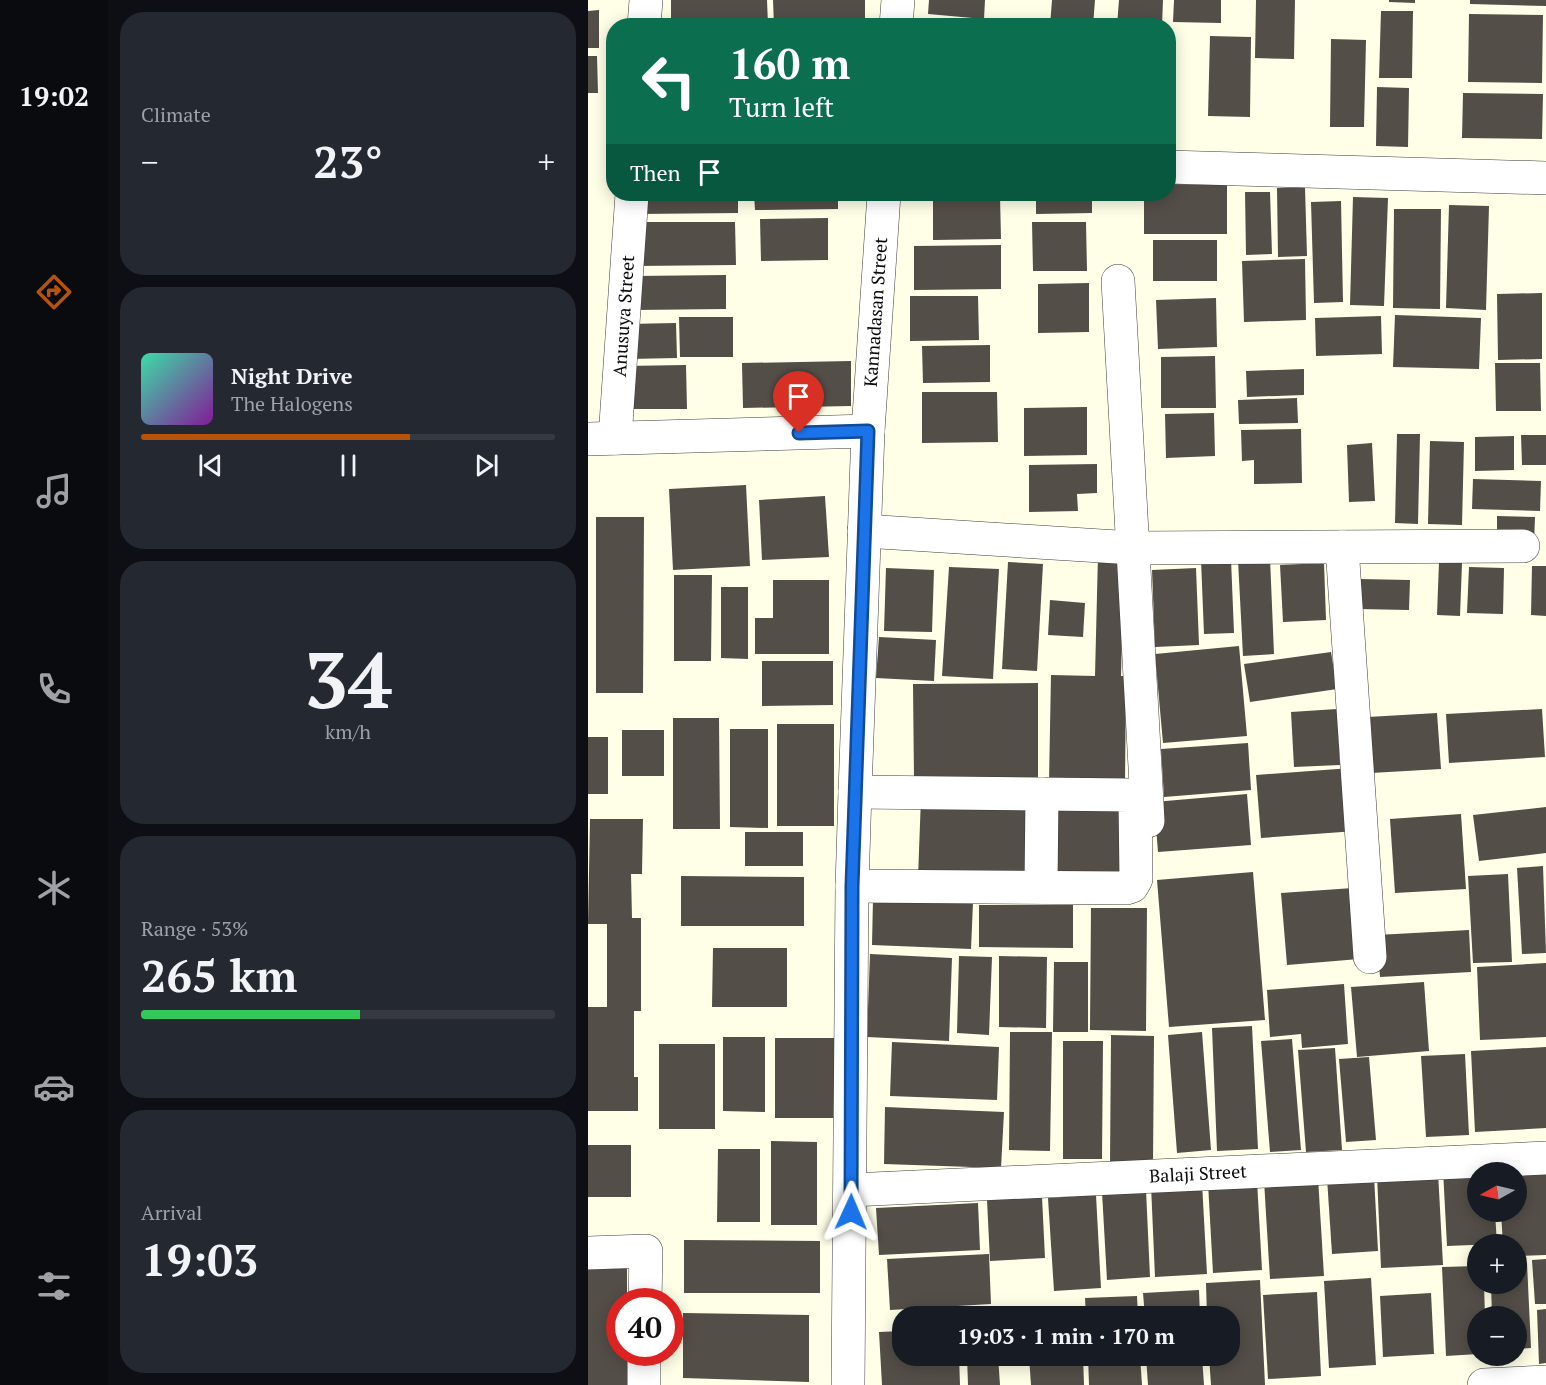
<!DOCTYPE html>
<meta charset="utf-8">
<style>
:root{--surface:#171b24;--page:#242831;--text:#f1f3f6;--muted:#9ea1a6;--line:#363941;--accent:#b45309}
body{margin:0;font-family:"PT Serif",serif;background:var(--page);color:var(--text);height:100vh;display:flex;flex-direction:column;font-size:22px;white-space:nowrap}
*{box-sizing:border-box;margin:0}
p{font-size:20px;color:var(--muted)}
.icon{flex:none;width:33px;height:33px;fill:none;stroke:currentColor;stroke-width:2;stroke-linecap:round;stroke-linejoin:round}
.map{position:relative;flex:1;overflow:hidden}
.drawer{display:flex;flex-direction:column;gap:12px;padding:12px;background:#0d0f14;width:480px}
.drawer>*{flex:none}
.guide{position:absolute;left:18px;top:18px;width:570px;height:183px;border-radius:24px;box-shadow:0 3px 15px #0003;background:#0b6e4f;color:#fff;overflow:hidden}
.needle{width:39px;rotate:262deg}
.fabs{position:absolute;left:879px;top:1162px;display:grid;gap:12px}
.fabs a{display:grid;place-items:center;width:60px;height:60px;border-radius:50%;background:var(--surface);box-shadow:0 3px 15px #0003;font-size:30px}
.speed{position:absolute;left:18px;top:1288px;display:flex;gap:12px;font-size:30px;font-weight:700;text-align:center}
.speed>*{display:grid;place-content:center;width:78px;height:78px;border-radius:50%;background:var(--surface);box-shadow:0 3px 15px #0003;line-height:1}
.speed .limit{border:9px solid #d22;background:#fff;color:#111}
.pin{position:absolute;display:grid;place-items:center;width:51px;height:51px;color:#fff;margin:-62px -26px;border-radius:50% 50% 50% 0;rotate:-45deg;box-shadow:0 0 6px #0007}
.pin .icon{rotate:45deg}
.me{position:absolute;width:66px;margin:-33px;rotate:1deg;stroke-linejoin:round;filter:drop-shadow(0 0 4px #0008)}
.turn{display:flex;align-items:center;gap:21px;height:126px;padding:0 24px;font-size:27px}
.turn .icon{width:78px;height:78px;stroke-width:2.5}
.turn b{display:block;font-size:42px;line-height:51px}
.then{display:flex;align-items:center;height:57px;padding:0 24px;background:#0003;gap:12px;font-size:22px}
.big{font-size:45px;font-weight:700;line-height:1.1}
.drawer .card{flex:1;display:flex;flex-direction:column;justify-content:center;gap:9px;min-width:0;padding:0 21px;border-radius:24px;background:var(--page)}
.drawer .dial{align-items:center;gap:0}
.dial b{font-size:78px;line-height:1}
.song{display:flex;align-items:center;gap:18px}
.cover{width:72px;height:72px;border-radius:9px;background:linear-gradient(135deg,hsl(160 70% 55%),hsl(290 70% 35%))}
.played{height:6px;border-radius:3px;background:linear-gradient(90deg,var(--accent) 65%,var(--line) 65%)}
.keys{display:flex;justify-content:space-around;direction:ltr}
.heat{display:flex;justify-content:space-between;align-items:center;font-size:33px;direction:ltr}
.charge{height:9px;border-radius:4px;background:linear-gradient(90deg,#34c759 53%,var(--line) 0)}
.trip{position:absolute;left:304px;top:1306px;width:348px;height:60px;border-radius:24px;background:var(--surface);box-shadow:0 3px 15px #0003;font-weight:700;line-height:60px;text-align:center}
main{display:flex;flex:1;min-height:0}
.tabs{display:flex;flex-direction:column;width:108px;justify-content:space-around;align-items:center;background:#090b0e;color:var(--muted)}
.tabs .icon{width:42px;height:42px}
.tabs .on{color:var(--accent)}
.tabs b{font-size:27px;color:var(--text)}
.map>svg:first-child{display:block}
.building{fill:#534e47}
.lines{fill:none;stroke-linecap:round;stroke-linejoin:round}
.minor-casing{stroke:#3d3d3d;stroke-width:34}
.minor{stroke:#fff;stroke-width:33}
.route-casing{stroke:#114b97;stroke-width:15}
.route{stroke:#1a73e8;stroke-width:10}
.labels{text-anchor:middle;stroke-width:6;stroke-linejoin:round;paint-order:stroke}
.street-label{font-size:18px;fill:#0a0a0a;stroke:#fff}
</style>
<main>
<nav class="tabs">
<b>19:02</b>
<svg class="icon on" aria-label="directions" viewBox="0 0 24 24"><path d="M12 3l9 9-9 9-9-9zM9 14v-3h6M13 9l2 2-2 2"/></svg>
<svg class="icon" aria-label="music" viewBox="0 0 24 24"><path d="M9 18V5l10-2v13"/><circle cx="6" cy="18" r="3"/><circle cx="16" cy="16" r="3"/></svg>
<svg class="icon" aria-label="phone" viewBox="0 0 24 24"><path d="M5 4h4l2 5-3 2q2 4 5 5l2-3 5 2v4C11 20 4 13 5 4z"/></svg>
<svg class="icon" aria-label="climate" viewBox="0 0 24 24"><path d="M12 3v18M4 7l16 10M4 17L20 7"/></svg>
<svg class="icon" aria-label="car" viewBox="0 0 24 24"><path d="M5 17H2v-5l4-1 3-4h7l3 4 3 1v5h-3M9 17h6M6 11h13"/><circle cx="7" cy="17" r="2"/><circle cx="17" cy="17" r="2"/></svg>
<svg class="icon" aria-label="filters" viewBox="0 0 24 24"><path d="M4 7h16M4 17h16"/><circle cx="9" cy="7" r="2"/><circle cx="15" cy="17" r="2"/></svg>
</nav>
<section class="drawer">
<div class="card"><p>Climate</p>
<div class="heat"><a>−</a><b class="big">23°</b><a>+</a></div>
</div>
<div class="card">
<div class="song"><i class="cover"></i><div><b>Night Drive</b><p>The Halogens</p></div></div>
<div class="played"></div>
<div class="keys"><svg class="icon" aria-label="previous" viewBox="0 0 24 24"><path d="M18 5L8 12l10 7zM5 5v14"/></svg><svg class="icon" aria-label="pause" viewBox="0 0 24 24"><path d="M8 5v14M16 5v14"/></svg><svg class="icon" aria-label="next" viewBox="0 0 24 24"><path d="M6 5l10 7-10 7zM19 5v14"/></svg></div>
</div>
<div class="card dial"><b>34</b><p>km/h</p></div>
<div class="card"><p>Range · 53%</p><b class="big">265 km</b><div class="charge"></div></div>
<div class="card"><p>Arrival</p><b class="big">19:03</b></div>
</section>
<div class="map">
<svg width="958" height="1385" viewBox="0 0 958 1385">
<rect width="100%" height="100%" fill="#ffffe8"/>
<g class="building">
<polygon points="83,0 179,0 180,25 83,26"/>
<polygon points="185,0 277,0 277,26 186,26"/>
<polygon points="341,0 397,0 396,19 340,14"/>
<polygon points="464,0 507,0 505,26 462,26"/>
<polygon points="531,0 575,0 574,26 529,26"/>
<polygon points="586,0 633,0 633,23 585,22"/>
<polygon points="668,0 707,0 706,59 667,58"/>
<polygon points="801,0 827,0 827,3 801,2"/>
<polygon points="882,0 958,0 958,6 882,4"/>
<polygon points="11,10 11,48 0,48 0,11"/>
<polygon points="793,11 825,11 824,78 791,78"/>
<polygon points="881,14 955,15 954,83 880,82"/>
<polygon points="622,36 663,37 662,117 620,116"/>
<polygon points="743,39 778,40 776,127 742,127"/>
<polygon points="0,56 9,56 10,93 0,93"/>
<polygon points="789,87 821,88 820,147 788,146"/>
<polygon points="875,93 955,94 954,139 874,138"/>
<polygon points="580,184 639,185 639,234 556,234 556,194 580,194"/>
<polygon points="717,187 719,256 690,257 689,188"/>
<polygon points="657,192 682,192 684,254 658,255"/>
<polygon points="49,194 150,194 150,213 50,214"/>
<polygon points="166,194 250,194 250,209 167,210"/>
<polygon points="448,194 504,194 504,213 448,214"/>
<polygon points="412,196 413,239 345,240 345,197"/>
<polygon points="765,197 800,198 796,306 762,305"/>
<polygon points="753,201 755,302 726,303 723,202"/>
<polygon points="861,205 901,206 898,310 858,308"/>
<polygon points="806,209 853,209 852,309 805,308"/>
<polygon points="240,218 240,260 173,261 172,219"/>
<polygon points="47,222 147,222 148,265 48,266"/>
<polygon points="444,222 498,222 499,271 445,271"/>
<rect x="565" y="240" width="64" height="41"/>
<polygon points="413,245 413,289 326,290 326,246"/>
<polygon points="717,259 718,320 656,322 654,261"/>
<polygon points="138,275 138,309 46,310 46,276"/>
<polygon points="501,283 501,332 450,333 450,284"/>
<polygon points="954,293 954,359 910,360 909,294"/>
<polygon points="322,296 390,296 391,340 322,341"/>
<polygon points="628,298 629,347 570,349 568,300"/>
<polygon points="807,315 893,318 891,369 805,367"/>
<polygon points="793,316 794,354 728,356 727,318"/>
<polygon points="91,317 145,317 145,357 92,357"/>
<polygon points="88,323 89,358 40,359 39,324"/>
<polygon points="402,345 402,382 335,383 334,346"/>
<polygon points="627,356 628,408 573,408 573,357"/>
<polygon points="263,361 263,406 155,408 154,363"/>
<polygon points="907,363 952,363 953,411 908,411"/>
<polygon points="98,365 99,409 36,409 36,366"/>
<polygon points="716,369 716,395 659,397 658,371"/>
<polygon points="334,392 409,392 410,442 334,443"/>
<polygon points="709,398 710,423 651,424 650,400"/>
<polygon points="499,407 499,455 436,456 436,408"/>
<polygon points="626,413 627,456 578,458 577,414"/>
<polygon points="713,429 714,483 666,484 666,460 654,461 653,430"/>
<polygon points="809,434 832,434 830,524 807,523"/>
<polygon points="933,435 958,435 958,465 934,465"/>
<polygon points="926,436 926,470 887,471 887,437"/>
<polygon points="842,441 876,442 874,525 840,524"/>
<polygon points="784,443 787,501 761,502 759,445"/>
<polygon points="509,464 509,493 489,494 490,511 441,512 441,465"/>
<polygon points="885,479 953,481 952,511 884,509"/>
<polygon points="158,485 162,566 85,570 81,489"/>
<polygon points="237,496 241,557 174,560 171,500"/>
<polygon points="909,516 947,517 946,543 909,542"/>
<polygon points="8,517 56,517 55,693 8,693"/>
<polygon points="510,554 536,556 533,676 538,676 537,783 461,782 463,675 507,676"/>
<polygon points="682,558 686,654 655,656 650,560"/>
<polygon points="643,559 646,633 616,634 613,560"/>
<polygon points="420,562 455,564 449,671 414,669"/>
<polygon points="851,562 874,563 872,616 849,615"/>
<polygon points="736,563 738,620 695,622 692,565"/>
<polygon points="944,566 958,566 958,616 943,615"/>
<polygon points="361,567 411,569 405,679 354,676"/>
<polygon points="881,567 916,568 915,614 879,613"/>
<polygon points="298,568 346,570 344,632 296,631"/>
<polygon points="608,568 611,645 567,647 564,570"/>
<polygon points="86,575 124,575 123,661 86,661"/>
<polygon points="771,579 822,580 821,610 770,609"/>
<polygon points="185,580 241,580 241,654 167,654 167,618 185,618"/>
<polygon points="133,587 160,587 160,659 133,658"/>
<polygon points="462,600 497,603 495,637 460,635"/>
<polygon points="291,637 348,640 346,681 288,678"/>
<polygon points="651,646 659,736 575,743 567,654"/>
<polygon points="743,652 749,689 662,702 656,664"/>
<polygon points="174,661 245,661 245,705 174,706"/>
<polygon points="450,683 450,778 326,779 325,684"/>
<polygon points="749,709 752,765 706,767 703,712"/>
<polygon points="954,709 957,757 861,763 858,714"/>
<polygon points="849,713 853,769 783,773 780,717"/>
<polygon points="85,718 131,718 132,829 85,829"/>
<rect x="189" y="724" width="57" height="102"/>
<polygon points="142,729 180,729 180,828 142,827"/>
<rect x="34" y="730" width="42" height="46"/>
<rect x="0" y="737" width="20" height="57"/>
<polygon points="660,743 663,790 576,797 573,749"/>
<polygon points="763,768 768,831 673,838 668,775"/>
<polygon points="659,794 663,845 570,852 566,802"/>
<polygon points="333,797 449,802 446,883 330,878"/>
<polygon points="457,801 540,802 540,880 457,879"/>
<polygon points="958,807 958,853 891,861 885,815"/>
<polygon points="873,814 878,889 807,893 802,819"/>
<polygon points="2,819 55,819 54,874 43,874 44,918 53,918 53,1011 46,1011 46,1077 50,1077 50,1111 0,1111 0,1007 19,1007 19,924 0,924"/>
<rect x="157" y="832" width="58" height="34"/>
<polygon points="955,866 958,953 934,954 929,868"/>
<polygon points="665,872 677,1020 581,1027 569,880"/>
<polygon points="920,874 924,962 885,963 880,876"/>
<polygon points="93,876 216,877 216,926 93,926"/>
<polygon points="765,888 771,959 699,965 693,893"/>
<polygon points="285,899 385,903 383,949 284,945"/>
<polygon points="391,905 485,905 485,948 391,947"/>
<polygon points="503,908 559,908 558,1031 502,1030"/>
<polygon points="881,930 883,972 792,977 789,935"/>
<polygon points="125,948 199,948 199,1007 124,1007"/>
<polygon points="282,954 364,958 361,1041 279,1037"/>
<polygon points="371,956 404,957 401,1035 369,1033"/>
<polygon points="411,956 459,957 458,1028 411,1027"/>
<polygon points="466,962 500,962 500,1032 465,1032"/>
<polygon points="958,963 958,1037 892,1040 889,967"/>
<polygon points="836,982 841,1051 769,1057 763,987"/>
<polygon points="756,984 760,1044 714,1048 713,1034 682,1037 679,990"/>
<polygon points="664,1026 670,1149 629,1151 624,1028"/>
<polygon points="422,1032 464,1032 462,1151 421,1150"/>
<polygon points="614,1032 623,1150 589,1153 580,1035"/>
<polygon points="523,1035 566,1036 565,1165 522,1164"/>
<polygon points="135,1037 177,1037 177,1112 135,1111"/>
<rect x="187" y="1038" width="59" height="80"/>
<polygon points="704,1039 713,1150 682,1152 673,1041"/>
<polygon points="475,1041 515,1041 514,1159 475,1159"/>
<polygon points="304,1042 411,1047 409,1100 302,1096"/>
<rect x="71" y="1044" width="56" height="85"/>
<polygon points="958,1047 958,1128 887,1132 883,1051"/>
<polygon points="747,1048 754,1150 718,1152 710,1050"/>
<polygon points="877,1054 881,1135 838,1137 833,1056"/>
<polygon points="781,1057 788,1140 758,1142 751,1059"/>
<polygon points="297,1107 416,1112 413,1168 296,1164"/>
<polygon points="183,1141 229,1142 229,1225 183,1225"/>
<rect x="0" y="1145" width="43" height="52"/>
<polygon points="130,1149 172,1149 172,1222 129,1222"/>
<polygon points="958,1165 958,1255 928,1256 928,1245 915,1245 913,1212 928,1212 928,1173"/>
<polygon points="855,1170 890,1173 890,1212 907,1212 909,1244 859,1246"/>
<polygon points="850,1172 855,1265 793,1268 789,1175"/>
<polygon points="786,1176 790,1251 744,1254 739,1178"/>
<polygon points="730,1178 736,1276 682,1279 676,1181"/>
<polygon points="669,1181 674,1270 625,1273 620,1183"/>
<polygon points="614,1183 619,1274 567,1277 563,1185"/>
<polygon points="558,1190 562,1277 519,1280 514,1192"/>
<polygon points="508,1195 513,1288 466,1291 460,1198"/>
<polygon points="454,1197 457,1258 402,1261 399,1200"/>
<polygon points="390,1203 392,1250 291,1255 288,1208"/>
<polygon points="96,1240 232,1241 232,1293 96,1293"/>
<polygon points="401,1254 403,1304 302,1310 299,1259"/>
<polygon points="0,1258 39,1258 39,1302 32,1302 32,1353 39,1353 39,1385 0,1385"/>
<polygon points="958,1259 958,1304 947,1304 944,1260"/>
<polygon points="939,1263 943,1348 928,1349 928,1317 904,1317 903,1284 928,1284 928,1264"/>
<polygon points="890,1266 890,1284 896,1284 897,1317 890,1317 890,1354 858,1356 854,1267"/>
<polygon points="783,1278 788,1365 741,1368 736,1281"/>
<polygon points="672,1280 677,1385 623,1385 621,1356 642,1356 642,1317 619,1317 618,1283"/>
<polygon points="611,1290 612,1317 557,1317 555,1293"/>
<polygon points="729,1292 733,1376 680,1379 675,1295"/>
<polygon points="843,1293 846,1354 795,1357 792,1296"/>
<polygon points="549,1296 550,1317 498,1317 497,1298"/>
<polygon points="408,1308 408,1317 376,1317 376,1309"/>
<polygon points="958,1309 958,1363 951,1364 949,1310"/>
<polygon points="95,1313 221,1315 221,1382 95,1378"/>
<polygon points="315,1331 315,1356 371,1356 372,1385 294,1385 291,1332"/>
<polygon points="379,1356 410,1356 412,1385 380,1385"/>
<polygon points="441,1356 495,1356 496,1385 443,1385"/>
<polygon points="500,1356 552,1356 554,1385 501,1385"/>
<polygon points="558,1356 614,1356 616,1385 560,1385"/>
</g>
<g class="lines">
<g class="minor-casing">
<g id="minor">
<polyline points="56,26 58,0"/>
<polyline points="308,26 310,0"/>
<polyline points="580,167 958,178"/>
<polyline points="530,281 560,821"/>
<polyline points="27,438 44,194"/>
<polyline points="0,439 280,431"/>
<polyline points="276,531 545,548 935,546"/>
<polyline points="754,547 782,957"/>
<polyline points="264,886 538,888 544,886 548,879 547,802 546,797 542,795 267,792"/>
<polyline points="453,887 454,794"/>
<polyline points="263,1190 958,1158"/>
<polyline points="0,1253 58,1251 57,1302"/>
<polyline points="56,1385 56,1353"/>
<polyline points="260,1385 264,886 267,792 280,431 296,194"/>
<polyline points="896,1385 958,1382"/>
</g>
</g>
<use href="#minor" class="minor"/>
</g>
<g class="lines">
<g class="route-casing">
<polyline id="route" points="211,433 280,431 264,886 263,1212"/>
</g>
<use href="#route" class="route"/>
</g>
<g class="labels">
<g class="street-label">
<text transform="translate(288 312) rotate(-86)" y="6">Kannadasan Street</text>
<text transform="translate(36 316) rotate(-86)" y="6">Anusuya Street</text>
<text transform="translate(610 1174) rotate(-3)" y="6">Balaji Street</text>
</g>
</g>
</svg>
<div class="fabs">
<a><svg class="needle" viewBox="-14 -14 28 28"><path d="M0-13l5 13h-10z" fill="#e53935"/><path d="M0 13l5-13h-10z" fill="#9ea1a6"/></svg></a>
<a>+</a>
<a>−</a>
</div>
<div class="speed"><div class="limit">40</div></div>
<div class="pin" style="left:211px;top:433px;background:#d93025"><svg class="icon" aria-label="arrive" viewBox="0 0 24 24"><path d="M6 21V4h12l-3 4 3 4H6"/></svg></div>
<svg class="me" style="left:263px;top:1212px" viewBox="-20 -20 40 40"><path d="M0-17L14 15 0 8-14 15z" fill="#1a73e8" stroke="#fff" stroke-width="4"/></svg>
<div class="trip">19:03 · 1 min · 170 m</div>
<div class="guide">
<div class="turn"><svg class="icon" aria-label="left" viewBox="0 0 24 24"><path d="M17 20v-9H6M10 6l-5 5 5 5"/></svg><div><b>160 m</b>Turn left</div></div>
<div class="then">Then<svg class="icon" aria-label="arrive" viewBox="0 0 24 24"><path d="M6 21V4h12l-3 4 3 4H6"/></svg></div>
</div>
</div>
</main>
